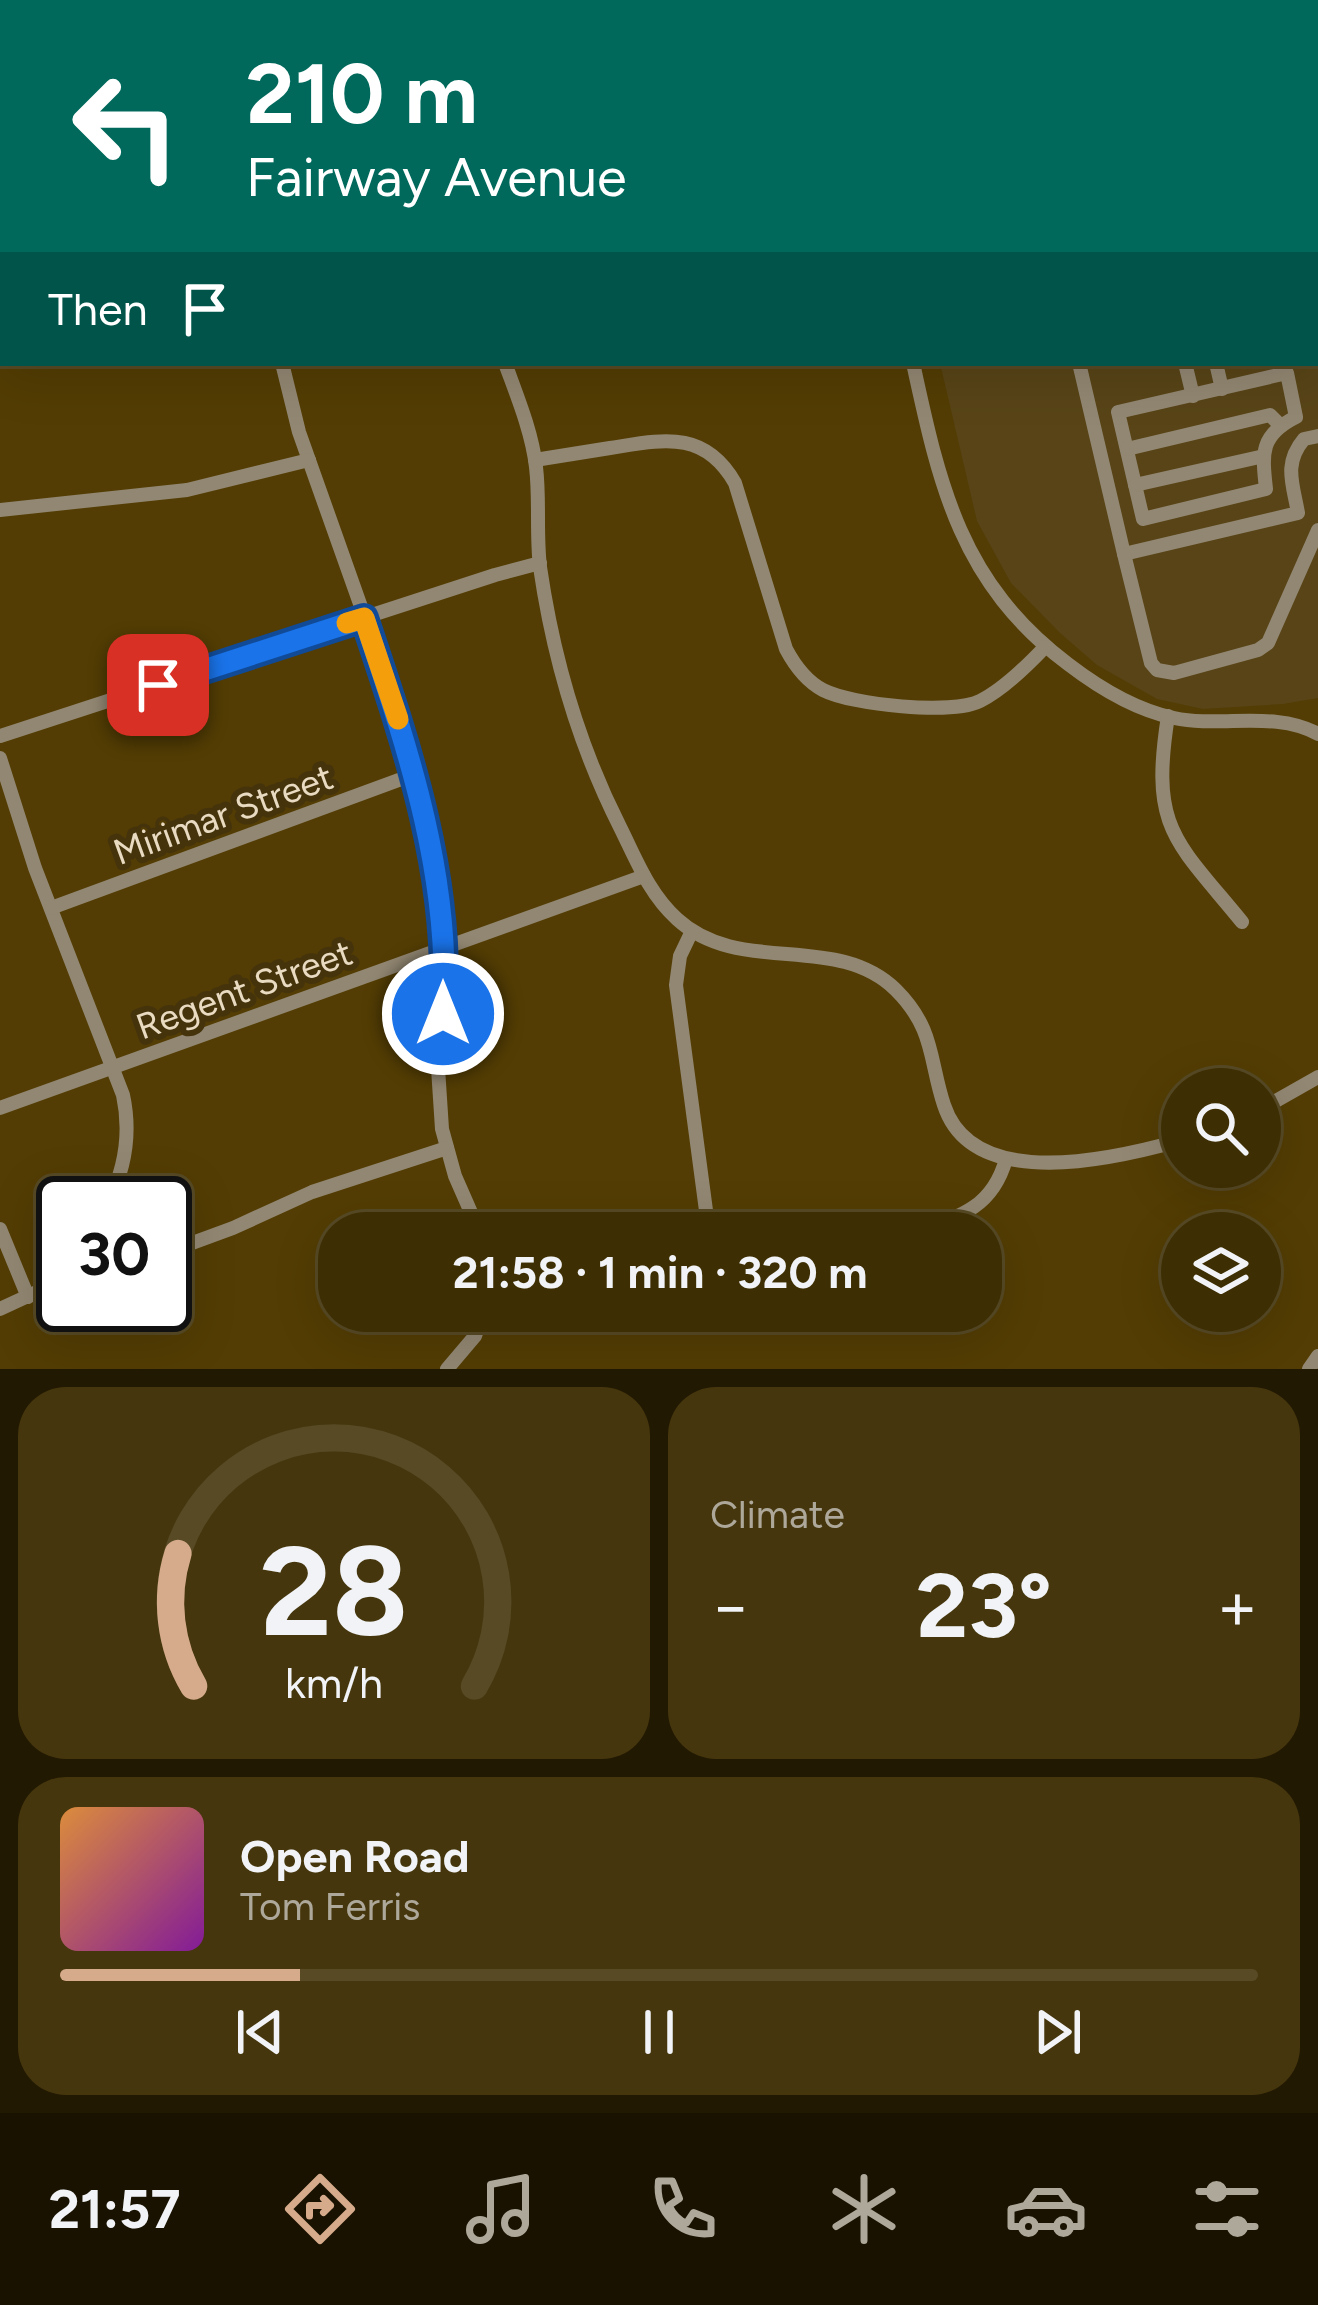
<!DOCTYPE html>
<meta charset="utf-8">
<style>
:root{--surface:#3e2e03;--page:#45360d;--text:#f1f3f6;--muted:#ada89a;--line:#574a25;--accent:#d6ab8b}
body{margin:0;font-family:Figtree,sans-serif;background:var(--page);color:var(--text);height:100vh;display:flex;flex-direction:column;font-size:45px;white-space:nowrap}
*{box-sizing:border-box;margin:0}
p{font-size:39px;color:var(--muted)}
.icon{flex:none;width:66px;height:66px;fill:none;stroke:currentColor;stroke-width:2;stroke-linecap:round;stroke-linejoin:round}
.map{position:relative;height:1369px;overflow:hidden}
.side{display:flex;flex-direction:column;gap:18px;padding:18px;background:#221902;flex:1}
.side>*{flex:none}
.hud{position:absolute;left:0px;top:0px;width:1320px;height:366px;box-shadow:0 12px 48px #0002,0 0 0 3px var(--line);background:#00695c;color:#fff;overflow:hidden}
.fabs{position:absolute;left:1161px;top:1068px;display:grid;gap:24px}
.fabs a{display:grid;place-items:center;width:120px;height:120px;border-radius:50%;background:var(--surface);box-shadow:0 12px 48px #0002,0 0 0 3px var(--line);font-size:60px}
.speed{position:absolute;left:36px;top:1176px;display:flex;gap:24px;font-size:60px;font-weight:700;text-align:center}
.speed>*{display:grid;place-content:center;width:156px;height:156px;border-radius:50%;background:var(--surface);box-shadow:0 12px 48px #0002,0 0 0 3px var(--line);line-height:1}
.speed .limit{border:6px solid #111;border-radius:18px;background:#fff;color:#111}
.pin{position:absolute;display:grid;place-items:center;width:102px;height:102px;color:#fff;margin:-51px;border-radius:24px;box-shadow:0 6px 18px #0006}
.me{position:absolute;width:132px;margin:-66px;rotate:0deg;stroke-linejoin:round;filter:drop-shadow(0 0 9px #0008)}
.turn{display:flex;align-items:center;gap:42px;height:252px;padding:0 48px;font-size:54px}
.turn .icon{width:156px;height:156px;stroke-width:2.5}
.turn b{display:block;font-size:84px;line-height:102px}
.then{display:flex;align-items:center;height:114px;padding:0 48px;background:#0003;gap:24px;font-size:45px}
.big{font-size:90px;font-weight:700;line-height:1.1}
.side .tile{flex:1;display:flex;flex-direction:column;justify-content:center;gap:18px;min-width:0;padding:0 42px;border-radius:48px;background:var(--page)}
.side .dial{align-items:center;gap:0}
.dial svg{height:312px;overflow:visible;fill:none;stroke:var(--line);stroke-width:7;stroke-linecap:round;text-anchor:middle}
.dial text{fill:var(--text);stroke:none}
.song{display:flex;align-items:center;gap:36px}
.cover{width:144px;height:144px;border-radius:18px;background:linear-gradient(135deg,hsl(30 70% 55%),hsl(290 70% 35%))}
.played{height:12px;border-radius:6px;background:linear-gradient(90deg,var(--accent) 20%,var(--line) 20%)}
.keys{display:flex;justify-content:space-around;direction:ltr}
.heat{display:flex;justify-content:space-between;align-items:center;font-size:66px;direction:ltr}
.side .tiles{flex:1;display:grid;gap:18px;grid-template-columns:1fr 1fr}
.tile:last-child{grid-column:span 2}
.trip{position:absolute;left:318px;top:1212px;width:684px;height:120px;border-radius:48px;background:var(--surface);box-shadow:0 12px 48px #0002,0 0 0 3px var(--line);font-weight:700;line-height:120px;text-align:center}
.tab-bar{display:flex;height:192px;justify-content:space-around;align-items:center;background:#191201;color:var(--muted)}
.tab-bar .icon{width:84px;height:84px}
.tab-bar .active{color:var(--accent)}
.tab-bar b{font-size:54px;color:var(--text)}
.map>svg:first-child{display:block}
.built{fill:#584417}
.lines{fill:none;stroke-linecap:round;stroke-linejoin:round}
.minor{stroke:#928772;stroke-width:14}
.route-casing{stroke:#114b97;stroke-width:30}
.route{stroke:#1a73e8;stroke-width:21}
.slow{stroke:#f59e0b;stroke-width:21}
.labels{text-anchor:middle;stroke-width:12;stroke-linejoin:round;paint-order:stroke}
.street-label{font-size:36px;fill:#e9dbc2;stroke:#45330c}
</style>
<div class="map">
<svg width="1318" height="1369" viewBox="0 0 1318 1369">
<rect width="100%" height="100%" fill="#533d04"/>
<polygon class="built" points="888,0 1318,0 1318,698 1283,704 1203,709 1157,699 1097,665 1060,633 1011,583 977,521 940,363 1317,363 1317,3 889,3"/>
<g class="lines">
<g class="minor">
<polyline points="308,0 310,3"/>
<polyline points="856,0 856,3"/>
<polyline points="948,0 949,3"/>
<polyline points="1115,0 1116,3"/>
<polyline points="1153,3 1164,0"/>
<polyline points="0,38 3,38"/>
<polyline points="1317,65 1318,64"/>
<polyline points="1317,87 1318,87"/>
<polyline points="1317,148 1318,147"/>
<polyline points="1317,220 1318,220"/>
<polyline points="0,296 3,296"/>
<polyline points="282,363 299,432 365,618 424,807 438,892 443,947 445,984 438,1068 442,1129 455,1176 480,1233"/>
<path d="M505,363c12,33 27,69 31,104 4,33 0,66 4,100 13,89 39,179 80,260 16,32 29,67 57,92 63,58 159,12 219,71 39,39 33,70 48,115 29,89 174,53 238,35"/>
<path d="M913,363c27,125 48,220 155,301 30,23 68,46 106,54 47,10 101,-8 144,16"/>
<path d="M1079,363l45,191 174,-41c-5,-29 -15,-49 6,-74l14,-3"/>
<polyline points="1185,363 1193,396"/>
<polyline points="1216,363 1222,389"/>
<path d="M1287,373l9,44c-36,18 -34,36 -30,72l-123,30 -25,-107z"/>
<polyline points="1127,449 1270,415 1281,426"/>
<path d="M535,460c25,-4 50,-8 75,-12 52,-8 94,-19 125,35l51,166c9,17 20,32 37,41 29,15 129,25 157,11 24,-12 47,-35 65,-54"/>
<polyline points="1135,485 1264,456"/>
<polyline points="0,510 187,490 309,460"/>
<polyline points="1124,554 1151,663 1157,670 1174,673 1258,650 1268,643 1318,530"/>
<path d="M1168,716c-18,113 7,124 74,206"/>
<polyline points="0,736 495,575 540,563"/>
<path d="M0,758l35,110 88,227c8,37 2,74 -15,108"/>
<polyline points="51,908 415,774"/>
<polyline points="692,931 680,956 676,985 709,1233"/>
<polyline points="0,1108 644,876"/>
<polyline points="1260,1110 1318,1077"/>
<polyline points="0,1229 28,1297"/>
<path d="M911,1233c45,-15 81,-23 95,-74"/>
<polyline points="165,1253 233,1228 312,1192 447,1148"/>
<polyline points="0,1309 41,1290 63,1272"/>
<polyline points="447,1369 475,1336 484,1311"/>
<polyline points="1309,1369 1318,1356"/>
</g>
</g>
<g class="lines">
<g class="route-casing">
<path id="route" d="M158,685l206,-67c43,129 88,258 79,396"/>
</g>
<use href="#route" class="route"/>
<polyline class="slow" points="347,623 364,618 398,719"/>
</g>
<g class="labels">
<g class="street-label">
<text transform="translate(223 814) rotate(-20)" y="13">Mirimar Street</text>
<text transform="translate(244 989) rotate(-20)" y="13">Regent Street</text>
</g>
</g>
</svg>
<div class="fabs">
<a><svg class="icon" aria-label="search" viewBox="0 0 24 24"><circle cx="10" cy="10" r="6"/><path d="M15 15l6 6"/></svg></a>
<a><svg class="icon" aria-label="layers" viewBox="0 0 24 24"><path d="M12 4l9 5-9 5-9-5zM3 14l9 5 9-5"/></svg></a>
</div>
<div class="speed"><div class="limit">30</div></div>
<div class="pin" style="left:158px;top:685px;background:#d93025"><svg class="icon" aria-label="arrive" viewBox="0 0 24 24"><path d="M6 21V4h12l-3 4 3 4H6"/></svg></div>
<svg class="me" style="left:443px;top:1014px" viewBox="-20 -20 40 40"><circle r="17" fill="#1a73e8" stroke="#fff" stroke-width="3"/><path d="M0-11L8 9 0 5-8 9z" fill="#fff"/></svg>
<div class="trip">21:58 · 1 min · 320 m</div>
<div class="hud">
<div class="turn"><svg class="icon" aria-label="left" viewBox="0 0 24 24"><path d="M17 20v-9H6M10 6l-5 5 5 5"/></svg><div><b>210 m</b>Fairway Avenue</div></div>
<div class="then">Then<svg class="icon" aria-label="arrive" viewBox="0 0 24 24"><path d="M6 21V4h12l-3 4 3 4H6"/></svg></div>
</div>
</div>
<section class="side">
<div class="tiles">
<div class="tile dial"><svg viewBox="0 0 100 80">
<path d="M14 69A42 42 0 1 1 86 69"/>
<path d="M14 69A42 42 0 0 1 10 35" stroke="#d6ab8b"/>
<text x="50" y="56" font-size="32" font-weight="700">28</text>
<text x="50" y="72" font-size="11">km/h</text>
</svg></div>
<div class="tile"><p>Climate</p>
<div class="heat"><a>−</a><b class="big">23°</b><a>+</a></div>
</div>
<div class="tile">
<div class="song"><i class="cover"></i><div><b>Open Road</b><p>Tom Ferris</p></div></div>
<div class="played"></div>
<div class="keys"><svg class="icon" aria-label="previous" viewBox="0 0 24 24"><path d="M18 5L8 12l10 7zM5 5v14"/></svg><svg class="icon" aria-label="pause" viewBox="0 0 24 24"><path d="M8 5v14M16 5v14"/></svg><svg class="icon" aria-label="next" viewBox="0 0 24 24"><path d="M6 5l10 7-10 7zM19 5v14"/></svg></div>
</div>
</div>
</section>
<nav class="tab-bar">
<b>21:57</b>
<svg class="icon active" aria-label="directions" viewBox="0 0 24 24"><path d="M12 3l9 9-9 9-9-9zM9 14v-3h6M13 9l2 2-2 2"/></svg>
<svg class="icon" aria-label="music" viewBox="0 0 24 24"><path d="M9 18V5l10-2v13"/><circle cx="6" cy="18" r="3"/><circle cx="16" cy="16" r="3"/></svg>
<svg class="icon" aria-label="phone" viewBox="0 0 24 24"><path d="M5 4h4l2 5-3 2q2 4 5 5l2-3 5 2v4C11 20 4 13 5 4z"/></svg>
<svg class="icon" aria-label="climate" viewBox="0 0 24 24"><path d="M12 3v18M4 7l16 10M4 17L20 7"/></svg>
<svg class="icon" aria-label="car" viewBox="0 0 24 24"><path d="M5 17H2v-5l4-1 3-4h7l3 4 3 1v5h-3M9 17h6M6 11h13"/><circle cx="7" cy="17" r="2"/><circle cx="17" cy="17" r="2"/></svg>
<svg class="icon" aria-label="filters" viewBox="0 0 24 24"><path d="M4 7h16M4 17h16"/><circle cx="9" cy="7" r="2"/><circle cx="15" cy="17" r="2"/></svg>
</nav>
